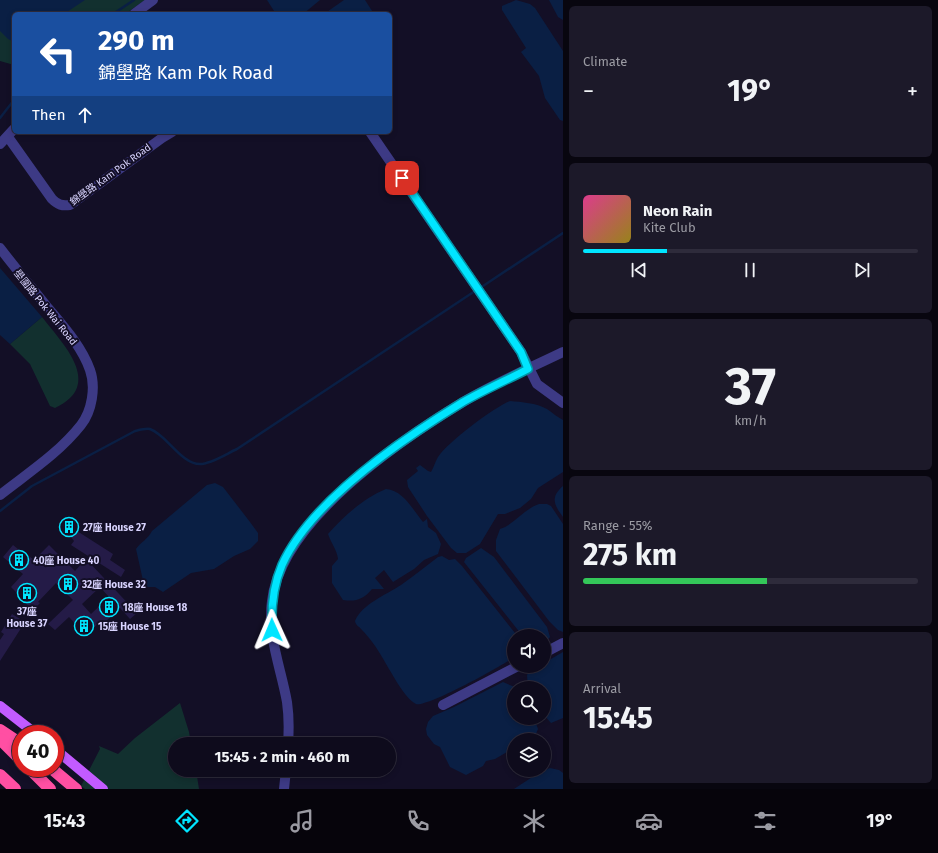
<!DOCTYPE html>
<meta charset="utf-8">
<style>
:root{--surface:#0e0b1c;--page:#1c1929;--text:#f1f3f6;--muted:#9b9ba3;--line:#2e2b3b;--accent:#00e5ff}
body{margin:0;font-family:"Fira Sans","Noto Sans TC",sans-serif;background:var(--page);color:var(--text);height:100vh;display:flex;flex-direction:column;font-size:15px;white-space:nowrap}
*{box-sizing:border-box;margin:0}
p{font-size:13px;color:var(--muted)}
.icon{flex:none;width:22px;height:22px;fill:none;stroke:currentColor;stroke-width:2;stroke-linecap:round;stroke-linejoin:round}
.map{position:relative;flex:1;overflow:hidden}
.panel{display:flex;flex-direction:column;gap:6px;padding:6px;background:#08060f;width:375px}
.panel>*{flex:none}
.banner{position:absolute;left:12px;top:12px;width:380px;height:122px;border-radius:6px;box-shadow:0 2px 6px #0003,0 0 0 1px var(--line);background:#1a4fa0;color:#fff;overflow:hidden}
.fabs{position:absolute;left:507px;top:629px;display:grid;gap:8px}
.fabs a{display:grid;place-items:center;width:44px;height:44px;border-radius:50%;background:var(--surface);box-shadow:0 2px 6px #0003,0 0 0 1px var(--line);font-size:20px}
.speed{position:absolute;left:12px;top:725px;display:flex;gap:8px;font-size:20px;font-weight:700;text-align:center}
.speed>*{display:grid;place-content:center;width:52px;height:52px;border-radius:50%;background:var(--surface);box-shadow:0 2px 6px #0003,0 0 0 1px var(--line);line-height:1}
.speed .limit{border:6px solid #d22;background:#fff;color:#111}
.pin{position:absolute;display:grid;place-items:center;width:34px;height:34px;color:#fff;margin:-17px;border-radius:8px;box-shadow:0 2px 6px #0006}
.me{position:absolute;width:44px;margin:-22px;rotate:359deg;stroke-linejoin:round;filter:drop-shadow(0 0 3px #0008)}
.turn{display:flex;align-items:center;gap:14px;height:84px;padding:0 20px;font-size:18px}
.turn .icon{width:52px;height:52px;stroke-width:2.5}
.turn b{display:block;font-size:28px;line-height:34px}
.then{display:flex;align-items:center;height:38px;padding:0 20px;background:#0003;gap:8px;font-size:15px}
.big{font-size:30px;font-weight:700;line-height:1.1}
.panel .widget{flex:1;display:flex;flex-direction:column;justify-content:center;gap:6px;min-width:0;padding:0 14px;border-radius:6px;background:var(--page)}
.panel .dial{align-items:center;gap:0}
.dial b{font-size:52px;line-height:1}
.song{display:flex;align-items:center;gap:12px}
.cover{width:48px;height:48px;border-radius:6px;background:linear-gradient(135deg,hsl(330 70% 55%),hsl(50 70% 35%))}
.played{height:4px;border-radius:2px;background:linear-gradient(90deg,var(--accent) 25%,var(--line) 25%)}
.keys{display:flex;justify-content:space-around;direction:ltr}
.heat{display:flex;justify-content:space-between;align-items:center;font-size:22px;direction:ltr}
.charge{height:6px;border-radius:3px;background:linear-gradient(90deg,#34c759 55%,var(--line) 0)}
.trip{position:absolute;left:168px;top:737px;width:228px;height:40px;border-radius:20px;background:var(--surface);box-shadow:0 2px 6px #0003,0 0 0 1px var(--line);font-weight:700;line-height:40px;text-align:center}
.tabs{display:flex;height:64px;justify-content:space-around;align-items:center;background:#06040b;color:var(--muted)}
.tabs .icon{width:28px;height:28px}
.tabs .selected{color:var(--accent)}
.tabs b{font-size:18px;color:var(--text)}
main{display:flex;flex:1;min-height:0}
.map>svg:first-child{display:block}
.green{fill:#12302f}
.water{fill:#0a1f44}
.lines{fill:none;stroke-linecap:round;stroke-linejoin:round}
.stream{stroke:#0a1f44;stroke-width:2.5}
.building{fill:#241b47;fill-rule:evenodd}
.minor{stroke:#3d3a85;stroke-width:10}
.major{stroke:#c25bff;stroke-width:10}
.highway{stroke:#ff4fa3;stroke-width:12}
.route-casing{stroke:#0095a6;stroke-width:10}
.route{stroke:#00e5ff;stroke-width:7}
.labels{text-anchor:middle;stroke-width:4;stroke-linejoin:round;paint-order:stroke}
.street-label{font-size:10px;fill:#d9d4ff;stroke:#130f26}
.poi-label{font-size:10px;font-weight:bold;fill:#d9d4ff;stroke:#130f26;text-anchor:start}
</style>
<main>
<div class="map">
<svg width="563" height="789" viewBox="0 0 563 789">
<rect width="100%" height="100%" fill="#130f26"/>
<g class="green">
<polygon points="0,0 145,0 125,14 14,14 14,65 0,61"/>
<path d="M42,317c21,27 63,68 13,91l-5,-2 -20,-42 -20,-20z"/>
<polygon points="180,703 189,732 191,744 175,744 175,770 196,770 199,789 85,789 81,786 100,749 99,746 118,754 135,738"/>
</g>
<g class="water">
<polygon points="0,0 85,0 64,14 14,14 14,42 8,39 0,31"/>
<polygon points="267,0 320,0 303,14 276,14"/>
<polygon points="344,0 365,0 374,14 324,14"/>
<polygon points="516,0 530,4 535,8 563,51 563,121 560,120 545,98 539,76 521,52 526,48 502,10 502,6"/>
<polygon points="549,0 563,0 563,20 558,17"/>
<polygon points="0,268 42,317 10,344 0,335"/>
<path d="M510,401c12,1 26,2 37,8 6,4 10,8 16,11v52l-25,16 -7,11 -11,9 -15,6h-7l-18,30 -14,9h-9l-6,-5 -24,-32 -19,-29 -1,-7 11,-9 -2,-3 4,-3 8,6 3,1c3,-5 4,-10 7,-15 10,-15 55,-49 72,-56z"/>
<path d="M215,483l8,4 27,35 8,11v8l-8,8 -16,7 -20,13 -23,4 -28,19 -8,-5h-8l-3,-2 -8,-36c5,-7 12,-10 16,-18l55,-46z"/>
<path d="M563,486v31c-9,-12 -13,-20 0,-31z"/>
<path d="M386,489c17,1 27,21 37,33l4,-3 1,8 8,6 5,11 -3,10 -14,6 -10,9 -21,13 -9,-12 -9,8 9,11h-12c-8,10 -16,13 -29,11l-11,-17v-17l6,-7c-1,-9 -7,-16 -10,-25 16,-18 36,-36 58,-45z"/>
<path d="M539,504h8l4,2 12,18v108l-5,-2 -9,-9 -53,-70v-11l4,-11c15,-5 24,-20 39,-25z"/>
<polygon points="481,548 494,557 547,627 550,637 544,644 544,636 524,636 521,634 464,562 466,558"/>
<path d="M442,556l7,4 6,-1 7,7 53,67 2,3h-3v21c-12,9 -88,51 -98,47 -12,-6 -27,-36 -34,-47 -5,-9 -13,-20 -20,-27 -3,-4 -6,-4 -7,-9 7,-17 31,-26 46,-36 13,-9 25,-19 37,-28z"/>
<path d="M563,652v66l-12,5 -7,-8v-27h-16l-1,-13c4,-6 9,-9 17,-9v-3z"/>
<polygon points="503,682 517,688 514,688 514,718 534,718 538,729 535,736 529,740 514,740 514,748 495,759 486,761 483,766 466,775 450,767 440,747 434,744 427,735 426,729 428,722 433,716 454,707"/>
<polygon points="550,768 559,770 563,773 563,789 514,789 540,772"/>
</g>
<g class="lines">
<g class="stream">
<polyline points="113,14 134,0"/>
<polyline points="0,118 14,100"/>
<polyline points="480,288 563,233"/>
<path d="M0,511l32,-25 103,-55c4,-1 11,-3 15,-2 17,6 31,35 50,35 11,0 28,-11 37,-15l238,-158"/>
</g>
</g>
<g class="building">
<polygon points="68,518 77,531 113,554 110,560 125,570 121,577 71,545 74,541 61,523"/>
<path d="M13,545l16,13 1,-1 4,3 15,-15 26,26 11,-12 51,54 -7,6 -10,-11 -15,14 -3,-2 -16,15 -17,-18 -14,13 -7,-6 25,-24 -17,-17 -18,19 2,1 -7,7 -12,-11 4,-7 -3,-3 -4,5 -7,-7 12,-13 -20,-17zM100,587l9,10 -18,17 -9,-10z"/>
<polygon points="12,614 25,622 0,661 0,640 4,634 1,632"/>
</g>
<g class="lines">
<g class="minor">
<polyline points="134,14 153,0"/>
<polyline points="370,132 521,352 537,384 563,403"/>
<path d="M8,137l44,62c6,6 10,7 18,6l92,-67 10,-6"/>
<polyline points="0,144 14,129"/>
<path d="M0,248c16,21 32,40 48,60 16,19 34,39 42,62 6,17 2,41 -9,55 -22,28 -53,48 -81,70"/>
<polyline points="544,653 563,643"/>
<polyline points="443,705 518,666"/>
<path d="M288,744c1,-14 1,-28 -1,-42 -6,-34 -20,-66 -15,-101 9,-80 127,-160 191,-199 32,-19 67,-34 100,-50"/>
<polyline points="284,789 286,770"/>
</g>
<g class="major">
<polyline points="0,706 36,734"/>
<polyline points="55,749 103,789"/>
</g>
<g class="highway">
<polyline points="0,730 21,744"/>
<polyline points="0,739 21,760"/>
<polyline points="29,768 50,789"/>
<polyline points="51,768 76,789"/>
<polyline points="0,775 15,789"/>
</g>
</g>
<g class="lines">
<g class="route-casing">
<path id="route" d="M272,630c-1,-22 1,-44 10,-65 29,-64 122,-127 181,-163 21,-12 44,-22 65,-33l-7,-17 -119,-174"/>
</g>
<use href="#route" class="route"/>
</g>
<defs>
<g id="building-ring" transform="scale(1)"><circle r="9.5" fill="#130f26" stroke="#00e5ff" stroke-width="1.5"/><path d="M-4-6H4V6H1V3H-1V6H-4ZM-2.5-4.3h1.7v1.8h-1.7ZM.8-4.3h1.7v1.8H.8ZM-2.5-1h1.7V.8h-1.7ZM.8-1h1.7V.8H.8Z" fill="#00e5ff"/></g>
</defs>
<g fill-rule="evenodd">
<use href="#building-ring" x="69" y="527"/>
<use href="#building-ring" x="19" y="560"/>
<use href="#building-ring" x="68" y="584"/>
<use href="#building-ring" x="27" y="593"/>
<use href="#building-ring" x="109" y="607"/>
<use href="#building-ring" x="84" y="626"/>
</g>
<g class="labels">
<g class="street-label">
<text transform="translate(110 174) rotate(-36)" y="4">錦壆路 Kam Pok Road</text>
<text transform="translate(46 307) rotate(51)" y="4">壆圍路 Pok Wai Road</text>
</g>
<g class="poi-label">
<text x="83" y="531">27座 House 27</text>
<text x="33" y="564">40座 House 40</text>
<text x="82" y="588">32座 House 32</text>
<text x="123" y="611">18座 House 18</text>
<text x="27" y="615" text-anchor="middle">37座<tspan x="27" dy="12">House 37</tspan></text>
<text x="98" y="630">15座 House 15</text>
</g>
</g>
</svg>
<div class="fabs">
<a><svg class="icon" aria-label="sound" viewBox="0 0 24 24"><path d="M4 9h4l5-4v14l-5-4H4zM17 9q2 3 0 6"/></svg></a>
<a><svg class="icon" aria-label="search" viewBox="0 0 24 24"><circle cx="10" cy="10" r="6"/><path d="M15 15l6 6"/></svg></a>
<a><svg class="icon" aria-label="layers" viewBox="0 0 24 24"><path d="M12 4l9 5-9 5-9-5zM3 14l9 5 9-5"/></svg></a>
</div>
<div class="speed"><div class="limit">40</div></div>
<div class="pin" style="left:402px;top:178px;background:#d93025"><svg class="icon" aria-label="arrive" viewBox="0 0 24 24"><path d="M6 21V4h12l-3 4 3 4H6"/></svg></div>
<svg class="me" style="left:272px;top:630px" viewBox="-20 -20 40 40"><path d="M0-17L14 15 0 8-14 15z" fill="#00e5ff" stroke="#fff" stroke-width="4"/></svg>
<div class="trip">15:45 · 2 min · 460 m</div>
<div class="banner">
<div class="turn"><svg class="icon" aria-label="left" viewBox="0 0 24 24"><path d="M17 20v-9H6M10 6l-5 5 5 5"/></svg><div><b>290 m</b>錦壆路 Kam Pok Road</div></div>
<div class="then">Then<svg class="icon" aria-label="ahead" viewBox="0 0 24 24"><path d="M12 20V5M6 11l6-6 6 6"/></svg></div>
</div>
</div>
<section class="panel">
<div class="widget"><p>Climate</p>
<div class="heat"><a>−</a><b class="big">19°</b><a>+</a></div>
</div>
<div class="widget">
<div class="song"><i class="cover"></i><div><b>Neon Rain</b><p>Kite Club</p></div></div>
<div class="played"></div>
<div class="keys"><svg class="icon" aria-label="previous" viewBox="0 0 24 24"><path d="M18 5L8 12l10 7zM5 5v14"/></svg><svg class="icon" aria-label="pause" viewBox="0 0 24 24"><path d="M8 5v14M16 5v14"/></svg><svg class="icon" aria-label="next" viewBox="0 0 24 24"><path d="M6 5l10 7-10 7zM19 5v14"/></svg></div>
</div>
<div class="widget dial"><b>37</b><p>km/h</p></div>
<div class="widget"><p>Range · 55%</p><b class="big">275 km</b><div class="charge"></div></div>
<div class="widget"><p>Arrival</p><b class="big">15:45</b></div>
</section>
</main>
<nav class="tabs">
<b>15:43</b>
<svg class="icon selected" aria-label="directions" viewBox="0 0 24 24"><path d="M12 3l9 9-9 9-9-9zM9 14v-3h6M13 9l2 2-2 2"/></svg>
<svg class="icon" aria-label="music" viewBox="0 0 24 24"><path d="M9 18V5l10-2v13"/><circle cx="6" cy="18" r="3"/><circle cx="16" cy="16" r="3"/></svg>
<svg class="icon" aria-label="phone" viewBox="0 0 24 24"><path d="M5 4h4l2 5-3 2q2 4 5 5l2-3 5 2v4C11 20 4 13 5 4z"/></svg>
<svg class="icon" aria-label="climate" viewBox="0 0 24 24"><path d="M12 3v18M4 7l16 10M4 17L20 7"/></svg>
<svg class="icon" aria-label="car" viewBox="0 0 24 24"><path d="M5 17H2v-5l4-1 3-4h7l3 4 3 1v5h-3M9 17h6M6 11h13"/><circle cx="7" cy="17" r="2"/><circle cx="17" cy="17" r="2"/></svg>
<svg class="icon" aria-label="filters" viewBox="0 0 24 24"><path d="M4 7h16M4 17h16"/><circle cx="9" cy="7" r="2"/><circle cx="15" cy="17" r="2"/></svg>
<b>19°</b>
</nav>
